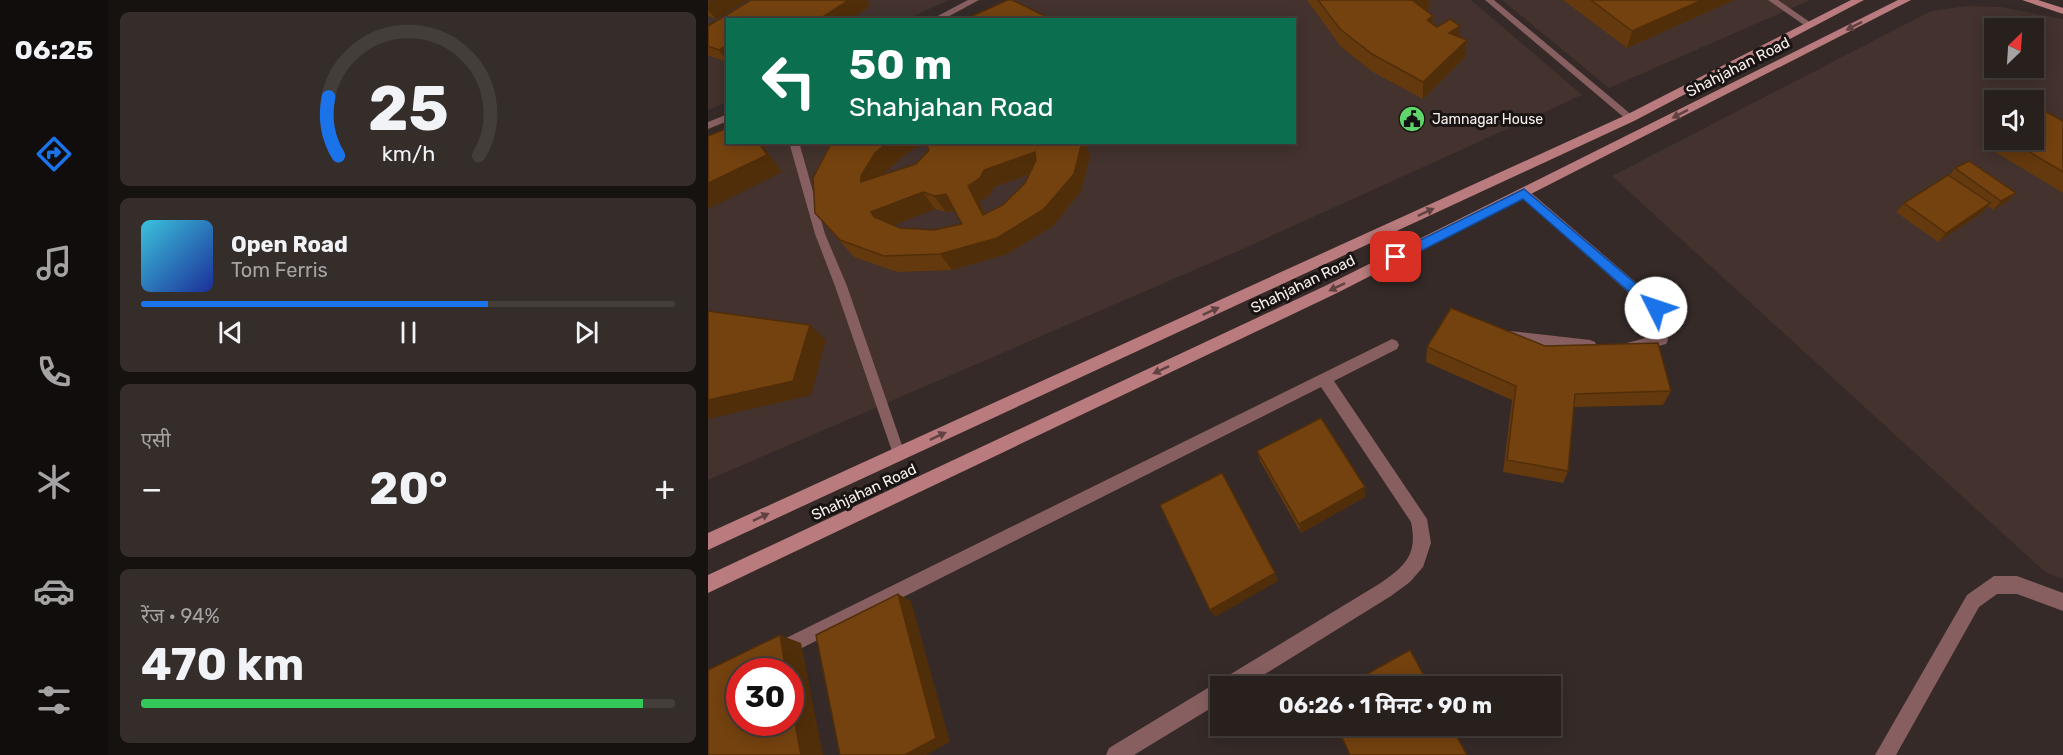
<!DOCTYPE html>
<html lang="hi">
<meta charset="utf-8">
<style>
:root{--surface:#28201d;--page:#342d2a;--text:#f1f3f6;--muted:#a5a3a4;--line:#443e3b;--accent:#1a73e8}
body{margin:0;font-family:Rubik,"Noto Sans Devanagari",sans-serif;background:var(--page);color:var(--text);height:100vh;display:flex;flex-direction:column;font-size:22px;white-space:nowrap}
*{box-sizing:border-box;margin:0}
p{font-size:20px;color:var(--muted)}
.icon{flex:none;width:33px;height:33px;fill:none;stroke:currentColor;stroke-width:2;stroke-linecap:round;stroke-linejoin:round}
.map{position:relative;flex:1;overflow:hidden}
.drawer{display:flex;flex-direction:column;gap:12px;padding:12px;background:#161210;width:600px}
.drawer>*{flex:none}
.banner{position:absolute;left:18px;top:18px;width:570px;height:126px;border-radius:0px;box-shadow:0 3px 15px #0003,0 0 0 2px var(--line);background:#0b6e4f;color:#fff;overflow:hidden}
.needle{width:39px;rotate:25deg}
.controls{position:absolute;left:1276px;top:18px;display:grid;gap:12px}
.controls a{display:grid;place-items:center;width:60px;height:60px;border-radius:0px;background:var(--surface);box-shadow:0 3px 15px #0003,0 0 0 2px var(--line);font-size:30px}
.speed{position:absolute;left:18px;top:658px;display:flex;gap:12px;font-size:30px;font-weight:700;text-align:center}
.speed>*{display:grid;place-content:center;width:78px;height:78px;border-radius:50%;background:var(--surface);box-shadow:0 3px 15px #0003,0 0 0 2px var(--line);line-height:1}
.speed .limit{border:9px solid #d22;background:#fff;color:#111}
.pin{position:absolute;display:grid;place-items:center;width:51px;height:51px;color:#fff;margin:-26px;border-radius:12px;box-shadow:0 3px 9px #0006}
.me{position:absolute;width:66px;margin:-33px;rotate:311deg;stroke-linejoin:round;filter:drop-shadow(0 0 4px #0008)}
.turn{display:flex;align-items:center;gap:21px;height:126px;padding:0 24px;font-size:27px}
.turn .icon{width:78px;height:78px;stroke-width:2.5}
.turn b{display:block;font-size:42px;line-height:51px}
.big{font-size:45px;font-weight:700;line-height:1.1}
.drawer .card{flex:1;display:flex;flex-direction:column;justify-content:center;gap:9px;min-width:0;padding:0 21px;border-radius:9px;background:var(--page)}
.drawer .dial{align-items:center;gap:0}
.dial svg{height:156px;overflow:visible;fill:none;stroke:var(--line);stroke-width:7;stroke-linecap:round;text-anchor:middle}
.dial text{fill:var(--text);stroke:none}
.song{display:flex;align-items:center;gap:18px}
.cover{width:72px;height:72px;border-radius:9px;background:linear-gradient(135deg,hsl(190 70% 55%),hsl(230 70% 35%))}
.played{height:6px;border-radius:3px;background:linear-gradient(90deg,var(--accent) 65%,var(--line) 65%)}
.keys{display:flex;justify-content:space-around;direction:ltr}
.heat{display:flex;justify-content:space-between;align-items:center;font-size:33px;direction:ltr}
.charge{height:9px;border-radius:4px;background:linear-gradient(90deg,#34c759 94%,var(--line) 0)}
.trip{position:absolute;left:502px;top:676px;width:351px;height:60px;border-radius:0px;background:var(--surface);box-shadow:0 3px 15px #0003,0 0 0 2px var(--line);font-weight:700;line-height:60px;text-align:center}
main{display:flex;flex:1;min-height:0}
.tabs{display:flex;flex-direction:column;width:108px;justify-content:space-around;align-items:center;background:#100d0c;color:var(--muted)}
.tabs .icon{width:42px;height:42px}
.tabs .current{color:var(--accent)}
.tabs b{font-size:27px;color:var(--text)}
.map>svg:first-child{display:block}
.built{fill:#43322d;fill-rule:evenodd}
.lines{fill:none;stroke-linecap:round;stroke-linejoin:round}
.service{fill:#875f61;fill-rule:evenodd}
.minor{fill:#875f61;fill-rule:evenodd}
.secondary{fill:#b97b7d;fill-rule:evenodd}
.wall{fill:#64390d;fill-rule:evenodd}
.shaded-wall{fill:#512e0a}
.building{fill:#74420f;stroke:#512e0a;stroke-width:1.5;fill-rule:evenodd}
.oneway{fill:#614243}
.route{fill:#1a73e8;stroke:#114b97;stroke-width:1.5}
.labels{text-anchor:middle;stroke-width:6;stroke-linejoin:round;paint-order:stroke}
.far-poi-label{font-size:14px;fill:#f7f0ed;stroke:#191413;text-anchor:start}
.street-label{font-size:15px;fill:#f7f0ed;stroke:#191413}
</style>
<main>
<nav class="tabs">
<b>06:25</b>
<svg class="icon current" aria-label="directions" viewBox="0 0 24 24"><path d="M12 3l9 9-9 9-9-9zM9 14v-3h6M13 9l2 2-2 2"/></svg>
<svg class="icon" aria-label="music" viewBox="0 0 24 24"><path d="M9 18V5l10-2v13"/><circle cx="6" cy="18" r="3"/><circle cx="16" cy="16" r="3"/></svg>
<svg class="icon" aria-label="phone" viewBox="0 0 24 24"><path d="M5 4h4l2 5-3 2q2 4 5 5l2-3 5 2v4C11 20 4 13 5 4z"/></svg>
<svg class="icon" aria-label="climate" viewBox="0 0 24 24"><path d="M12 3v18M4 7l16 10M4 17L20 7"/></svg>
<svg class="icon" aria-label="car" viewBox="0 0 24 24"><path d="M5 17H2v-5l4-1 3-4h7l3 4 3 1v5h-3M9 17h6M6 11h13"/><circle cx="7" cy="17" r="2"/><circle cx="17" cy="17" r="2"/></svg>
<svg class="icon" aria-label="filters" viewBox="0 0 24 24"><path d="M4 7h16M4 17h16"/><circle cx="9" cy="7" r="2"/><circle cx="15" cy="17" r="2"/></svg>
</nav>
<section class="drawer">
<div class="card dial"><svg viewBox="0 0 100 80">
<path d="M14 69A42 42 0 1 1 86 69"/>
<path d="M14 69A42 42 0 0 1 9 39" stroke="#1a73e8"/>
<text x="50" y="56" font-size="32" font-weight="700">25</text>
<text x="50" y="72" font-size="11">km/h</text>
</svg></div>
<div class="card">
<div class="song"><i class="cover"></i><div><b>Open Road</b><p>Tom Ferris</p></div></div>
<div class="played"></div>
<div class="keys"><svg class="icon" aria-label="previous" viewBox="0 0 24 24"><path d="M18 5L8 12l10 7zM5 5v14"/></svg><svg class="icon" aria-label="pause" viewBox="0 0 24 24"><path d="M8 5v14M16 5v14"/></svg><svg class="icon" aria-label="next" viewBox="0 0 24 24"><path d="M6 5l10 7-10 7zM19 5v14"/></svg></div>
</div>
<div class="card"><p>एसी</p>
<div class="heat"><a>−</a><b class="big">20°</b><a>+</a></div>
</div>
<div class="card"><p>रेंज · 94%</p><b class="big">470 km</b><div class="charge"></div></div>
</section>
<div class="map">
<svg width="1355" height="755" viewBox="0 0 1355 755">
<rect width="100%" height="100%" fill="#352a27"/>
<g class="built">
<polygon points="0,0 241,0 199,19 20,20 19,102 0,110"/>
<polygon points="302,0 763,0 874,95 528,252 0,480 0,144 586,142 586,20 261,19"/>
<polygon points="794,0 1102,0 901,88"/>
<path d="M1259,6l34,1 62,12v560l-18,-7 -433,-396 319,-165zM1287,28h39v40h-39zM1287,100h39v40h-39z"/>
</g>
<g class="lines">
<g class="service">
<polygon points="260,0 271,0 234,20 222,20"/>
<polygon points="777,0 786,0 925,116 925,120 919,120"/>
<polygon points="1060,0 1070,0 1106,25 1099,27"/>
<polygon points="20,114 20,121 0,129 0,122"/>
<polygon points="81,142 91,142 117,234 139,286 197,454 196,458 191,460 186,458 185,454 127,286 107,234"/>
</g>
<g class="minor">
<polygon points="816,188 820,190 953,304 960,340 958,344 924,353 919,351 917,347 919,343 945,336 941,311 812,196 810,193 812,190"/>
<polygon points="802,331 882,340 887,342 889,346 887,350 882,352 802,343 797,341 795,337 797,333"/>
<path d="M684,339l5,2 2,4 -2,4 -63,32 93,138 4,24 -8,24 -13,15 -19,14 -147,91h-23v15l-87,53h-28l3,-7 270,-164c26,-18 39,-29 32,-62l-90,-135 -535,269 -6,3 -6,-3 -3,-6 3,-6z"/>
<polygon points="1286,576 1309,576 1355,593 1355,611 1309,594 1289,594 1271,607 1188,755 1167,755 1259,595"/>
</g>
<g class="secondary">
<polygon points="1143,0 1156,0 926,121 0,550 0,533 918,115"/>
<polygon points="1190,0 1203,0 629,293 0,593 0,575 619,285"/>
<polygon points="1314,0 1330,0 1355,8 1355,14"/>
</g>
</g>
<g class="wall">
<polygon points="0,0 8,19 0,16"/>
<polygon points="43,0 159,0 162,6 141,20 20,20 20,63 0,55 0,26"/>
<polygon points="599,0 721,0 720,11 719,11 725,16 725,24 729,27 759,40 757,57 715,99 665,72 633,47"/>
<polygon points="855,0 1026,0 919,48"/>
<polygon points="1355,121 1355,193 1284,150 1293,140 1326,140"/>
<path d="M124,142h119l139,14 -9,35 -28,35 -46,28 -55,16 -55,2 -43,-15 -39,-44zM218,144l3,6 -13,14 -31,10 2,-4 24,-20zM322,174l-5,9 -22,22 -18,9 -6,-12 11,-7 4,-8zM227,209l11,3 9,-1 7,13 -28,6 -34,-2 -7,-3z"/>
<polygon points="1247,168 1308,193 1299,202 1285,210 1280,206 1274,213 1230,242 1188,212 1196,203 1241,176"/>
<polygon points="837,346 963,391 955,405 866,407 860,471 855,483 795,472 804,400 718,362 719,347"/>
<polygon points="549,451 657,487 657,497 593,533 552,461"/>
</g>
<g class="shaded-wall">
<polygon points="5,0 39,0 8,19 0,10 0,3"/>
<polygon points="141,0 159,0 162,6 141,20 110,20"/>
<polygon points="703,0 721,0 720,11 702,18"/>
<polygon points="994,0 1026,0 919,48 924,31"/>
<polygon points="337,16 338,20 329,20"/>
<polygon points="725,16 724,34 719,20"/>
<polygon points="752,26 750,43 741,33"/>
<polygon points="759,40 757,57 715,99 715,82"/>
<polygon points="20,45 20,61 11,50"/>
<polygon points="50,142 52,142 74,172 0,209 0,183"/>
<polygon points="180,142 219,142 219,144 203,150 179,170 166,193 153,182 153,176 167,153"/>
<polygon points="374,142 378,142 382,156 373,191 345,226 299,254 244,270 232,254"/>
<polygon points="327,152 335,169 286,187 282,195 271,202 286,231 275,215 260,186 276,170"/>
<polygon points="215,192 227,209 176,229 163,212"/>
<polygon points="1308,193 1299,202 1285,210 1293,201"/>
<polygon points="238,194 249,210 238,212 226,196"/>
<polygon points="1282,203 1274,213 1230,242 1238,233"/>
<polygon points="102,325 118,340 103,395 0,419 0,400"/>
<polygon points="657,487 657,497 593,533 591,524"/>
<polygon points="567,573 570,581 507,617 502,610"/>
<polygon points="190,594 203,601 242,742 218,755 197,755"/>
<polygon points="72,635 93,643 115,755 93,755 82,696 82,672 78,672"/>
</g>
<g class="building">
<polygon points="43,0 141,0 110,20 70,20 64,17 60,20 20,20 20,45 11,50 0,46 0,26"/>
<polygon points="300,0 304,0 337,16 329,20 255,20"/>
<polygon points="610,0 704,0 725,16 719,20 729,27 742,19 752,26 741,33 759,40 715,82 664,54 632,29"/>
<polygon points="883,0 994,0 924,31"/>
<polygon points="1335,110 1355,121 1355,172 1302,140 1326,140 1326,116"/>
<polygon points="20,128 20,142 50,142 59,155 0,183 0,136"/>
<path d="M124,142h56l-13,11 -14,23v6l55,-18 13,-14 -4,-8h23l1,1 9,-1h124l-8,32 -30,35 -47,29 -57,16 -56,2 -44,-16 -25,-27 -2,-35zM327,152l1,8 -11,23 -22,22 -20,10 -15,-29 12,-8 4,-8zM215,192l11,4 12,-2 16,30 -28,6 -34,-2 -26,-11 -3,-5z"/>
<polygon points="1261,161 1308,193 1293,201 1247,168"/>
<polygon points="1240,175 1282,203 1238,233 1196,203"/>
<polygon points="743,308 837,346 950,343 963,391 867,394 860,471 799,460 808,386 719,347"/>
<polygon points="0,311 102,325 85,381 0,400"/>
<polygon points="613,418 657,487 591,524 549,451"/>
<polygon points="514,473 567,573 502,610 452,505"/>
<polygon points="190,594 228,738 197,755 132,755 108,635"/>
<polygon points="72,635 78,672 32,672 32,723 82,723 82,696 93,755 0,755 0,670"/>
<polygon points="702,650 722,687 636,687"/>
<polygon points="629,726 743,726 759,755 642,755"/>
</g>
<defs><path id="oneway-solid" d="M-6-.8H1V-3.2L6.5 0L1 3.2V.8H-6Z" transform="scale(1.5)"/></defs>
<g class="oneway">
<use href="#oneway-solid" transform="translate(1146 26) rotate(153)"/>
<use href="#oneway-solid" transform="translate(972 114) rotate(153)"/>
<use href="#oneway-solid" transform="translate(718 212) rotate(-25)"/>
<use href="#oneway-solid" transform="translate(629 287) rotate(154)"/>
<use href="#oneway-solid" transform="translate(503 311) rotate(-25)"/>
<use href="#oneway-solid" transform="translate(453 370) rotate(155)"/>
<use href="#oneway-solid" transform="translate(230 436) rotate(-25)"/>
<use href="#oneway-solid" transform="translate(53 517) rotate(-25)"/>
</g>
<polygon class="route" points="816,189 953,305 955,308 953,312 944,312 815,199 693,261 684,261 682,257 684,254"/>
<defs>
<g id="civic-disc" transform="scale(1.35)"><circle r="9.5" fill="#5fd56b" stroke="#191413"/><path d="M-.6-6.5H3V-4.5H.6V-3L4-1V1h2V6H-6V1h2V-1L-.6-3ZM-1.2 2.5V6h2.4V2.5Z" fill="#111"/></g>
</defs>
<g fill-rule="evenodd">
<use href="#civic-disc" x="704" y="119"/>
</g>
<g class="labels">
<g class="far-poi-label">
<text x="724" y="124">Jamnagar House</text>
</g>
<g class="street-label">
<text transform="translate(1030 67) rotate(-27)" y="5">Shahjahan Road</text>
<text transform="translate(595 284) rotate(-26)" y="5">Shahjahan Road</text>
<text transform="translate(156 492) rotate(-25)" y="5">Shahjahan Road</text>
</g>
</g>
</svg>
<div class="controls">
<a><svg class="needle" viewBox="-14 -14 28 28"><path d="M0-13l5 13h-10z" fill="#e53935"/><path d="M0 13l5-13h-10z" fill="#a5a3a4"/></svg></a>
<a><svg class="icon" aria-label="sound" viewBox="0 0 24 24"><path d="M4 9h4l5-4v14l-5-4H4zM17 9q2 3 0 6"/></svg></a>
</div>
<div class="speed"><div class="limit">30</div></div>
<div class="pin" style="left:688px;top:257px;background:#d93025"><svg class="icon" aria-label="arrive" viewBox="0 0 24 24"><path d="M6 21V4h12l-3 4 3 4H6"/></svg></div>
<svg class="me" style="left:948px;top:308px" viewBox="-20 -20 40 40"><circle r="19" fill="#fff"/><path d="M0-13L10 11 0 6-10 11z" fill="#1a73e8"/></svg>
<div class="trip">06:26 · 1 मिनट · 90 m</div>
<div class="banner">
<div class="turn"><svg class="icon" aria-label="left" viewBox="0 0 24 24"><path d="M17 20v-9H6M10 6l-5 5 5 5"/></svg><div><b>50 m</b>Shahjahan Road</div></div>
</div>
</div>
</main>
